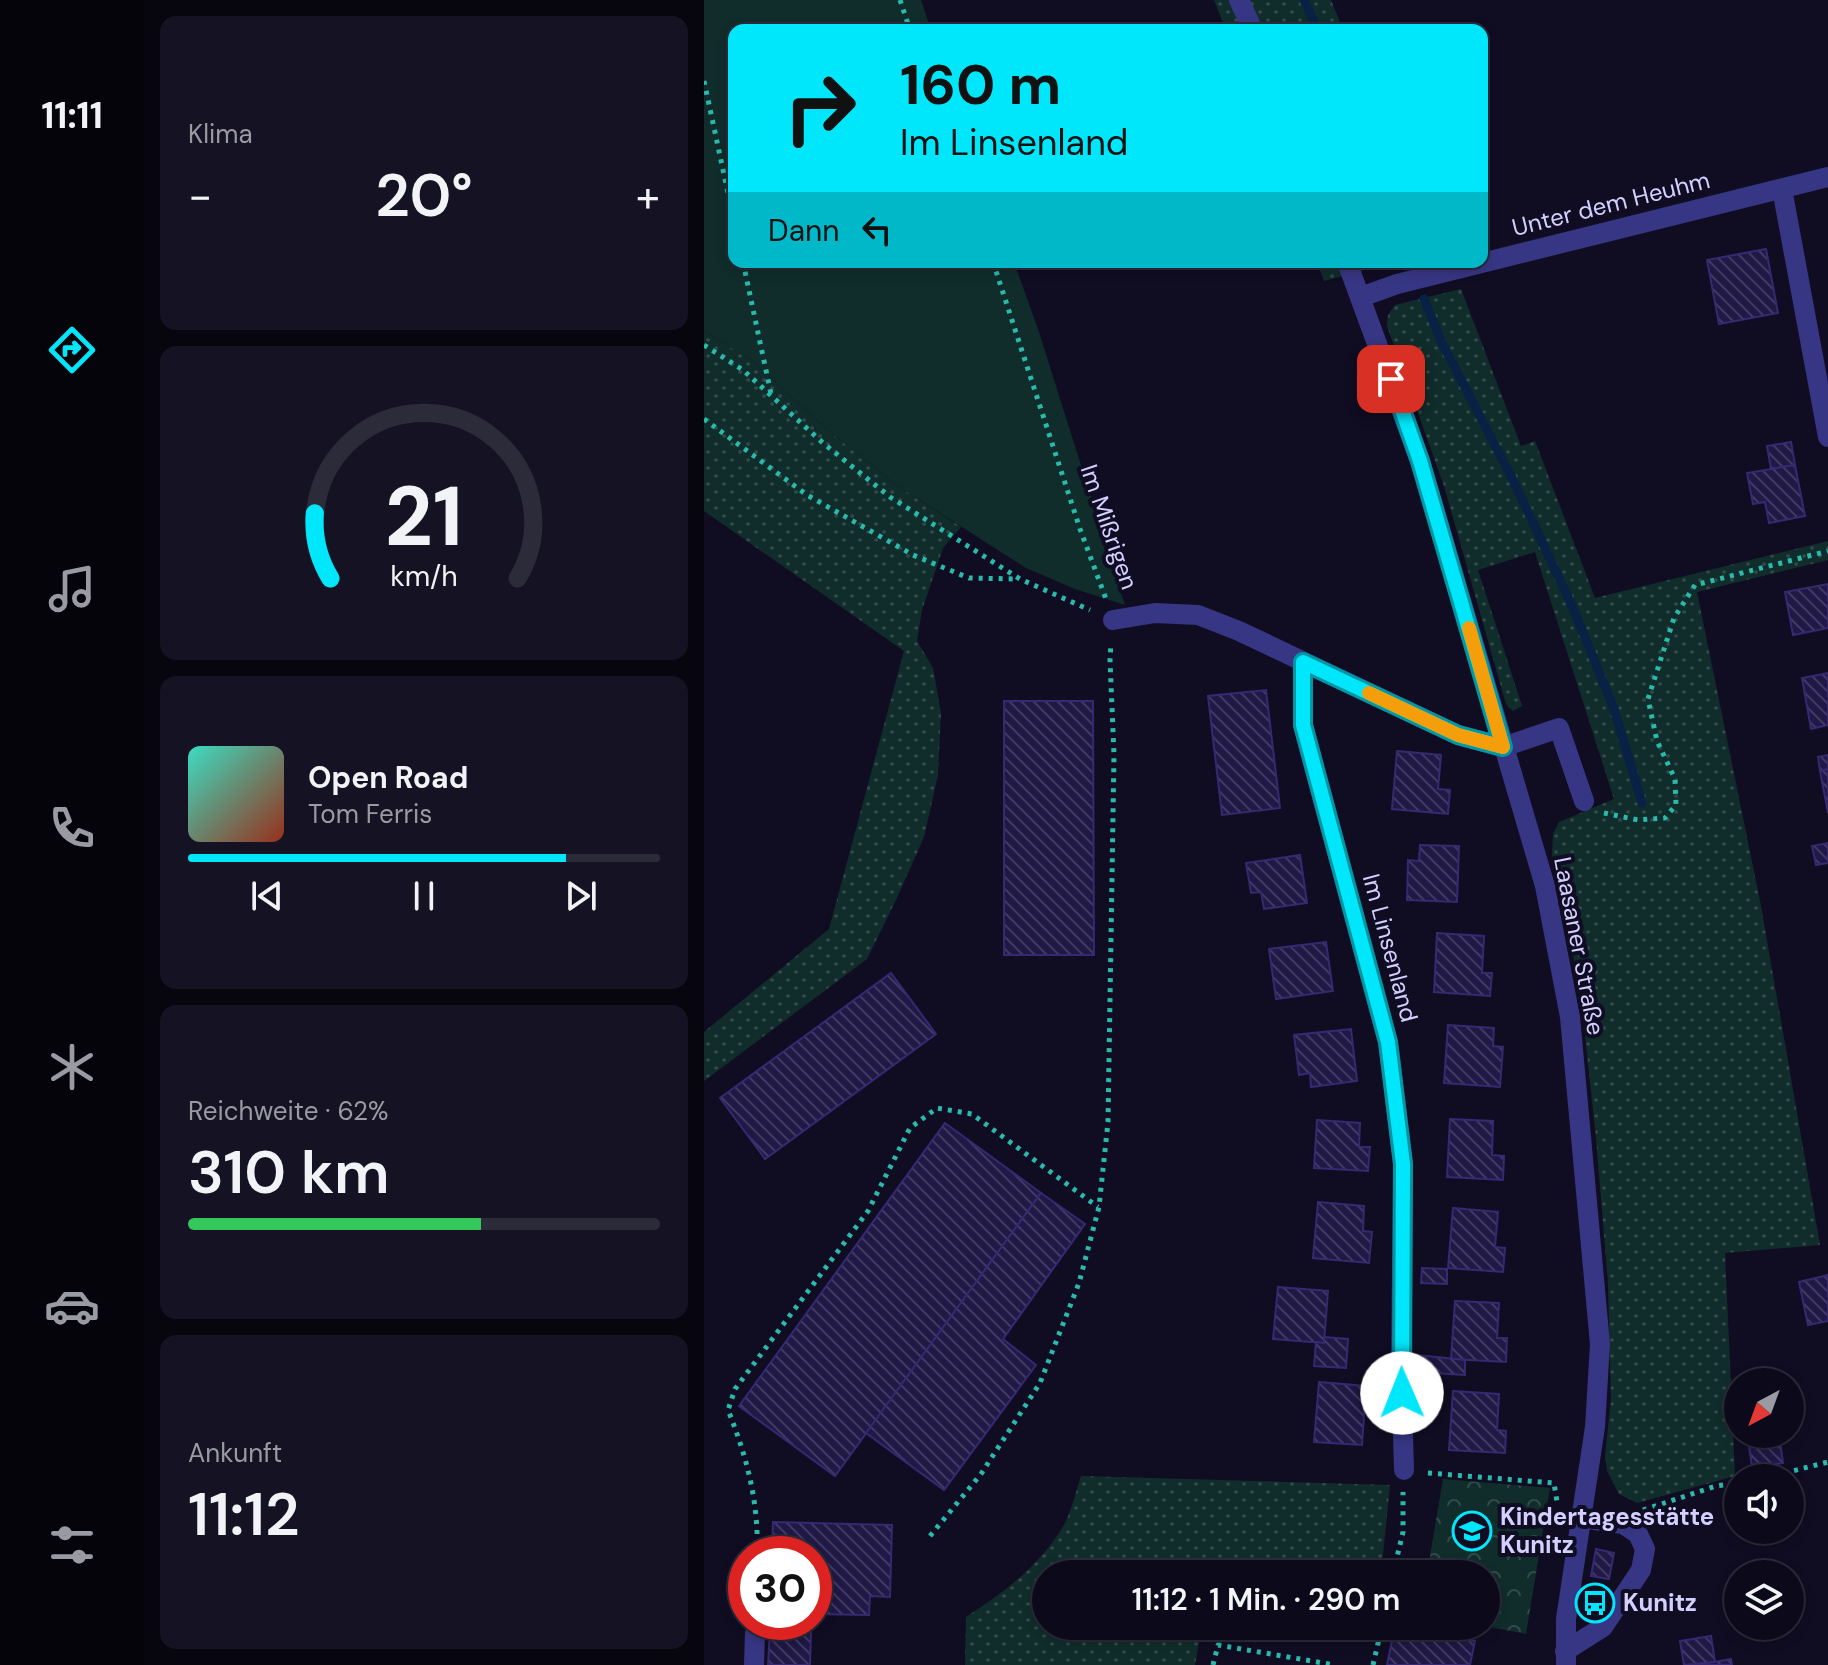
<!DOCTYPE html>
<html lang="de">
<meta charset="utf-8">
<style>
:root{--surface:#0c0a1a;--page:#151323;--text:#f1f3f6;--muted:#9a9aa2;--line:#2c2b39;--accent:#00e6fa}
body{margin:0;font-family:"DM Sans",sans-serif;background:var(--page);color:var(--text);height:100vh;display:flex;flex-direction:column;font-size:30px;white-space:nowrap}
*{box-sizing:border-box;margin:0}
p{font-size:26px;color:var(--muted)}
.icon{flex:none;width:44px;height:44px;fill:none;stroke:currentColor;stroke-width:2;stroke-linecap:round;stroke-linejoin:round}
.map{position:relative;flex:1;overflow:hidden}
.drawer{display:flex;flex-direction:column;gap:16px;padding:16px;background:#07060e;width:560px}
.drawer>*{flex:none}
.hud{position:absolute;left:24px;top:24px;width:760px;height:244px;border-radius:16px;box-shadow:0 4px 12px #0003,0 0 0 2px var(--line);background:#00e6fa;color:#111;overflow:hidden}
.needle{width:52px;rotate:221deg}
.tools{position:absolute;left:1020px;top:1368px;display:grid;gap:16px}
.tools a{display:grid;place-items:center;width:80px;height:80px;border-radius:50%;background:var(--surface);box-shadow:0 4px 12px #0003,0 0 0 2px var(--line);font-size:40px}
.speed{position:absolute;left:24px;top:1536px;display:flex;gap:16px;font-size:40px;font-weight:700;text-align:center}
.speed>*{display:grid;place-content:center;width:104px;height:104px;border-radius:50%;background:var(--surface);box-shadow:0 4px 12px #0003,0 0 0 2px var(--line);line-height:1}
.speed .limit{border:12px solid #d22;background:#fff;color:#111}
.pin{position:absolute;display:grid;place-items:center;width:68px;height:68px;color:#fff;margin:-34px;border-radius:16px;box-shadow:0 4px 12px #0006}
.me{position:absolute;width:88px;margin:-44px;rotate:359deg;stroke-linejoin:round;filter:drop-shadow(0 0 6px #0008)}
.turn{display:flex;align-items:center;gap:28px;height:168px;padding:0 40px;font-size:36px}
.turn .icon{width:104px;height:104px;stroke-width:2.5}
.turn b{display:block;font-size:56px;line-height:68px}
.then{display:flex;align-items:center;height:76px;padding:0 40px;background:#0003;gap:16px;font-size:30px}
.big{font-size:60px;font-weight:600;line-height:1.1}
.drawer .card{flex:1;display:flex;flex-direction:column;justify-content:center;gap:12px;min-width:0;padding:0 28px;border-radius:16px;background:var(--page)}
.drawer .dial{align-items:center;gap:0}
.dial svg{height:208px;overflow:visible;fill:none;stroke:var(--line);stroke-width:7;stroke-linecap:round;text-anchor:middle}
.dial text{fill:var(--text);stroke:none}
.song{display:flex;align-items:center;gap:24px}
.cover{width:96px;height:96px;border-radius:12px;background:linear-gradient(135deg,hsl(170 70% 55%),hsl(10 70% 35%))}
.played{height:8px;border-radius:4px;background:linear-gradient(90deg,var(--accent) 80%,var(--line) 80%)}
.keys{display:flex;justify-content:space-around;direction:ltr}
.heat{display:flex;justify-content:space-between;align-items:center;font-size:44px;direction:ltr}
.charge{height:12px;border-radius:6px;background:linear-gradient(90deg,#34c759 62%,var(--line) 0)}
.trip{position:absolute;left:328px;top:1560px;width:468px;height:80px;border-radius:40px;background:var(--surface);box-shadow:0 4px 12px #0003,0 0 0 2px var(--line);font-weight:600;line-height:80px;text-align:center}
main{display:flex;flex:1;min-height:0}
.tab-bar{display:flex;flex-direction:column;width:144px;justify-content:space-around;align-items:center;background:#05040a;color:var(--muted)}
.tab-bar .icon{width:56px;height:56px}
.tab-bar .on{color:var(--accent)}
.tab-bar b{font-size:36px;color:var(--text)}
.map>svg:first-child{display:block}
.grass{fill:url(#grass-dots)}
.forest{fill:url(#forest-crowns)}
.garden{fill:#102d2b}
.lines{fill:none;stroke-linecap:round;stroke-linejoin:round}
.stream{stroke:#092145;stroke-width:9}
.building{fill:url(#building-back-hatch);stroke:#362972;stroke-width:2}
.path{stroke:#29b9ad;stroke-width:5;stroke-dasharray:4 6;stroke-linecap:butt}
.minor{stroke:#373684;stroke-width:20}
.route-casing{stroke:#0096a2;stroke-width:20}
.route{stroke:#00e6fa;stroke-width:14}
.slow{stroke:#f59e0b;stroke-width:14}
.labels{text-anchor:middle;stroke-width:8;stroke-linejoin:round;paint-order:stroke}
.street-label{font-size:24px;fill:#d3cfff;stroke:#100d23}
.poi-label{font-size:24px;font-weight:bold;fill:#d3cfff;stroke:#100d23;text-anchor:start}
</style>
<main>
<nav class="tab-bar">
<b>11:11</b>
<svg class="icon on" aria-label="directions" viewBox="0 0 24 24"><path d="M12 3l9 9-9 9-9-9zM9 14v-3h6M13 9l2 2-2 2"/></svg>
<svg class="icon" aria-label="music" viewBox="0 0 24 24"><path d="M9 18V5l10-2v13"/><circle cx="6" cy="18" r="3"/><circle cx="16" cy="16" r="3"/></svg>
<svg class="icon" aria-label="phone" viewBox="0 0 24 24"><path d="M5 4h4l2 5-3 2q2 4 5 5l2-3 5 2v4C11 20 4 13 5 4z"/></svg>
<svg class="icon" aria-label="climate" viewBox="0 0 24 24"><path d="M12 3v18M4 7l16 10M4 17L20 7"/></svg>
<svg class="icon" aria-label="car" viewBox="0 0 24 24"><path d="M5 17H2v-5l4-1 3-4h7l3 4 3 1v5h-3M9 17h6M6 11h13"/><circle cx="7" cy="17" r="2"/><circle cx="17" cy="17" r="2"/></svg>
<svg class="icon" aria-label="filters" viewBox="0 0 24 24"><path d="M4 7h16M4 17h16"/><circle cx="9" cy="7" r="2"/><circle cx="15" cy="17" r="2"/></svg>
</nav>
<section class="drawer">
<div class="card"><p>Klima</p>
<div class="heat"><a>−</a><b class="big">20°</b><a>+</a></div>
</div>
<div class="card dial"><svg viewBox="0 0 100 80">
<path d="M14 69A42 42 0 1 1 86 69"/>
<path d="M14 69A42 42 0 0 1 8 44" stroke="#00e6fa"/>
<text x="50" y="56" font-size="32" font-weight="700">21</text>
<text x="50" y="72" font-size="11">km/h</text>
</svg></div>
<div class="card">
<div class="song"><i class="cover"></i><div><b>Open Road</b><p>Tom Ferris</p></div></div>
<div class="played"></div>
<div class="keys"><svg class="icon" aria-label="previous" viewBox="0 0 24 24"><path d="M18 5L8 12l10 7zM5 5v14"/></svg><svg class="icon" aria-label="pause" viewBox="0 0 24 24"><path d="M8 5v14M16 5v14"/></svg><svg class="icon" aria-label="next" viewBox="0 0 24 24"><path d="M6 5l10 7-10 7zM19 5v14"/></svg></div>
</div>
<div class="card"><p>Reichweite · 62%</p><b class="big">310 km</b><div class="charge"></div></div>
<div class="card"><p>Ankunft</p><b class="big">11:12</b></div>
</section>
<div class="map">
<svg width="1124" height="1665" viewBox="0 0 1124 1665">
<defs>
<pattern id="grass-dots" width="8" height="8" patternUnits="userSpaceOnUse" patternTransform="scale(2)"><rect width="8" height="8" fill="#102d2b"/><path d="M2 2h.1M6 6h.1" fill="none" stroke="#324a4b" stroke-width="1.8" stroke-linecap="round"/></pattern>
<pattern id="forest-crowns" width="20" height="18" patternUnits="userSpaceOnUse" patternTransform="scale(2)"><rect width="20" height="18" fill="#102d2b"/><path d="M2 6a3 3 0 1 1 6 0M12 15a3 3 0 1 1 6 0" fill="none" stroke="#324a4b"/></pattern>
<pattern id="building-back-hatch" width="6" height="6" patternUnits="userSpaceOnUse" patternTransform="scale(2)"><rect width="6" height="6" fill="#201845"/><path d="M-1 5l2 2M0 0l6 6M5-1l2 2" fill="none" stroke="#403961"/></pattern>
</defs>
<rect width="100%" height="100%" fill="#100d23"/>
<g class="grass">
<polygon points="510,0 627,0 639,30 522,30"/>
<polygon points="613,262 691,262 620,281"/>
<polygon points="757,289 817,446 831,441 891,598 1124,541 1124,560 993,592 1057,906 1116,1245 1021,1253 1031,1476 933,1503 915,1494 903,1471 901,1456 907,1400 904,1283 892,1138 876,988 848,855 849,834 855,822 910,799 831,552 774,570 818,706 809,711 802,704 740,486 683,326 684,315 691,305"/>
<polygon points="0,331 47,360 127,433 194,486 257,527 239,548 218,610 213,641 229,668 237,713 234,775 220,837 192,900 163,959 0,1081 0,1032 125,929 200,651 0,511"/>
<path d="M377,1476l309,9 -9,89h-93l-62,-15 -6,15h-174v52h156l-7,39h-230l1,-48c39,-25 76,-53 99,-94 7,-14 11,-32 16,-47z"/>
</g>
<polygon class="forest" points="739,1479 846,1488 822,1634 781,1626 782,1574 723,1574"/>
<polygon class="garden" points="0,0 217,0 227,30 30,30 30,262 310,262 335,332 421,605 371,589 322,568 194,486 127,433 47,360 0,331"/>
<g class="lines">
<g class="stream">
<polyline points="600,0 614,30"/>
<polyline points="706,262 706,263"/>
<polyline points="720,299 738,343 810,482 869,608 910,709 938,803"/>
</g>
</g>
<g class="building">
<polygon points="1062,249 1074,313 1015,324 1003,260"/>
<polygon points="1087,442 1091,465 1067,469 1063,446"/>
<polygon points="1091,465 1101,516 1065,523 1061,502 1049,504 1043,473"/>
<polygon points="1124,584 1124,628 1089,635 1081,592"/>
<polygon points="1124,673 1124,725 1107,729 1098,678"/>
<polygon points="562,690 576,808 518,815 504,696"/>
<polygon points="300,701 389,701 390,955 300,955"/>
<polygon points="693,751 737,755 734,789 746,790 744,814 688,809"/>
<polygon points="1124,755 1124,769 1116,771 1114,757"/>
<polygon points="1124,769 1124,813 1116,771"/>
<polygon points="1124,843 1124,863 1112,865 1108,846"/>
<polygon points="716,845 755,846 753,902 703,900 704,860 715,861"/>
<polygon points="596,855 603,903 560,909 557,892 547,893 542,863"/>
<polygon points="733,933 780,936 778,973 788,973 786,996 730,992"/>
<polygon points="622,942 629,991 572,999 565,949"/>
<polygon points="187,973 232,1034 61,1159 16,1098"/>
<polygon points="744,1025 790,1028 789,1046 799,1047 796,1087 740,1083"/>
<polygon points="647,1029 653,1081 607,1087 606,1073 595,1075 590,1035"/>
<polygon points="746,1119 789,1121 788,1155 800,1156 799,1180 743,1177"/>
<polygon points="613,1120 656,1123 655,1147 666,1147 664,1171 610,1168"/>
<polygon points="241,1123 337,1193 131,1476 35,1406"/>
<polygon points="337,1193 381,1224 299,1339 332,1365 240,1490 162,1433"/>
<polygon points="614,1202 660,1206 659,1231 668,1232 665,1263 609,1258"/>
<polygon points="749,1208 794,1212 791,1247 801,1248 799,1272 744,1268"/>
<polygon points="718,1268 743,1269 743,1284 717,1283"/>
<polygon points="1124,1275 1124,1321 1104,1325 1095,1282"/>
<polygon points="574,1287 624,1291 620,1343 569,1339"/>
<polygon points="751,1301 795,1303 793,1338 803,1338 802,1362 747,1359"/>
<polygon points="620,1337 644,1339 642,1368 610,1366 612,1342 620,1343"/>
<polygon points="713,1355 761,1360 761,1375 712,1372"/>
<polygon points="615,1382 662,1386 658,1445 610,1442"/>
<polygon points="749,1391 795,1394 793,1430 802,1431 801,1453 745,1450"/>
<polygon points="1075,1434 1079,1463 1048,1467 1044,1439"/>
<polygon points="69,1522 188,1525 186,1597 166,1596 165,1615 110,1614 110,1554 68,1554"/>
<polygon points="892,1549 910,1553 905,1579 887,1576"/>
<polygon points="66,1622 96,1622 96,1632 66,1631"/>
<polygon points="691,1626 703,1626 771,1641 766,1665 683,1665"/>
<polygon points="66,1631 107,1632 106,1665 64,1665"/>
<polygon points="1007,1636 1011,1662 980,1665 976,1641"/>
<polygon points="1027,1659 1028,1665 989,1665 1011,1662"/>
</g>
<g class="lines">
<g class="path">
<polyline points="196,0 206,30"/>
<polyline points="0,81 30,221"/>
<polyline points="39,262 67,394"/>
<polyline points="289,262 376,529 402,599"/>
<polyline points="0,345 39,370 119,443 186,497 316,579 386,610"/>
<polyline points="0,419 103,495 209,555 265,578 313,579"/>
<polyline points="900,813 934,820 961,818 972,805 971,779 953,741 944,699 970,618 991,585 1124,551"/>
<polyline points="724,1473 850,1483 853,1502"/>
<polyline points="1061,1478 1124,1462"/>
<polyline points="939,1510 1012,1486 1034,1483"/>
<polyline points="226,1536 277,1474 336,1383 375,1283 395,1207 404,1122 410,755 406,660 407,643"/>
<path d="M53,1554c2,-51 -10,-97 -29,-144l7,-21 133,-178 42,-83 27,-20 35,6 126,93"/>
<polyline points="689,1574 699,1532 699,1492"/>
<polyline points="509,1665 514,1645 631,1665"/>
<polyline points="669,1665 678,1626"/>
</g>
<g class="minor">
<polyline points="535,0 549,30"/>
<polyline points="1078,189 1124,437"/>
<polyline points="643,262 716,461 841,886 866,1017 896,1344 891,1427 862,1619 862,1665"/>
<polyline points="657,297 693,284 1124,177"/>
<polyline points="409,620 451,613 494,615 535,631 754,735 799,747 855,728 880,801"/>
<polyline points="599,662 599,725 684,1042 699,1164 697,1367 700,1470"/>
<polyline points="861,1651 899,1627 937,1570 941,1549 934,1534 919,1524 877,1518"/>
<polyline points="50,1665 51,1633"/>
</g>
</g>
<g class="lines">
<g class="route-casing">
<polyline id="route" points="687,379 716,461 799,747 754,735 599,662 599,725 684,1042 699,1164 698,1393"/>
</g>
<use href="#route" class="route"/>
<polyline class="slow" points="665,693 754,735 799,747 765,628"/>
</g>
<defs>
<g id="school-ring" transform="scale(2)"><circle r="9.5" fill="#100d23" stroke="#00e6fa" stroke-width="1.5"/><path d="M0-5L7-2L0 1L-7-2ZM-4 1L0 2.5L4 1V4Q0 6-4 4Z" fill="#00e6fa"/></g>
<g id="bus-ring" transform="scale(2)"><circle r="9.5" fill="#100d23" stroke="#00e6fa" stroke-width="1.5"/><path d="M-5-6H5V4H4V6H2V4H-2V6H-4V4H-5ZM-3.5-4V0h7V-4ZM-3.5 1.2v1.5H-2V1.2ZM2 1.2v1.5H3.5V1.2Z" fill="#00e6fa"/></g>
</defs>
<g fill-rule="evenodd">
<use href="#school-ring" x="768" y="1531"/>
<use href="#bus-ring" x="891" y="1603"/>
</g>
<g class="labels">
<g class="street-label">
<text transform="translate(907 204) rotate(-14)" y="8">Unter dem Heuhm</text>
<text transform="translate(405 527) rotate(71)" y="8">Im Mißrigen</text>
<text transform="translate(875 946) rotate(79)" y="8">Laasaner Straße</text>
<text transform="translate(686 948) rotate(75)" y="8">Im Linsenland</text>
</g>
<g class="poi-label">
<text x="796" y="1525">Kindertagesstätte<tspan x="796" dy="28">Kunitz</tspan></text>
<text x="919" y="1611">Kunitz</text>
</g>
</g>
</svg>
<div class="tools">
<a><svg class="needle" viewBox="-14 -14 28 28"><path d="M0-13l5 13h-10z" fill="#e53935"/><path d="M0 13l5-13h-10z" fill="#9a9aa2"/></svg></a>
<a><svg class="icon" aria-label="sound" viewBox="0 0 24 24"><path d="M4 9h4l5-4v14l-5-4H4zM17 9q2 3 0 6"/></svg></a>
<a><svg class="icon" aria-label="layers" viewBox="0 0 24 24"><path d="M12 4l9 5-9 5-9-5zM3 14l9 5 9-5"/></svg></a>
</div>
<div class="speed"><div class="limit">30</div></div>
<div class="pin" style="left:687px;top:379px;background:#d93025"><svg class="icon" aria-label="arrive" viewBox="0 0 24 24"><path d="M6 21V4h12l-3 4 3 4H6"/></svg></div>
<svg class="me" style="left:698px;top:1393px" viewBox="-20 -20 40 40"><circle r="19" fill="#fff"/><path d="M0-13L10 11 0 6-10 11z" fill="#00e6fa"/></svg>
<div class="trip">11:12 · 1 Min. · 290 m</div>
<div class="hud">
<div class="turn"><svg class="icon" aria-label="right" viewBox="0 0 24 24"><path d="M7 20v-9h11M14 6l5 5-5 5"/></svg><div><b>160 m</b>Im Linsenland</div></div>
<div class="then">Dann<svg class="icon" aria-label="left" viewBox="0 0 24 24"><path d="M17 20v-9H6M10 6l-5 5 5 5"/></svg></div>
</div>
</div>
</main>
